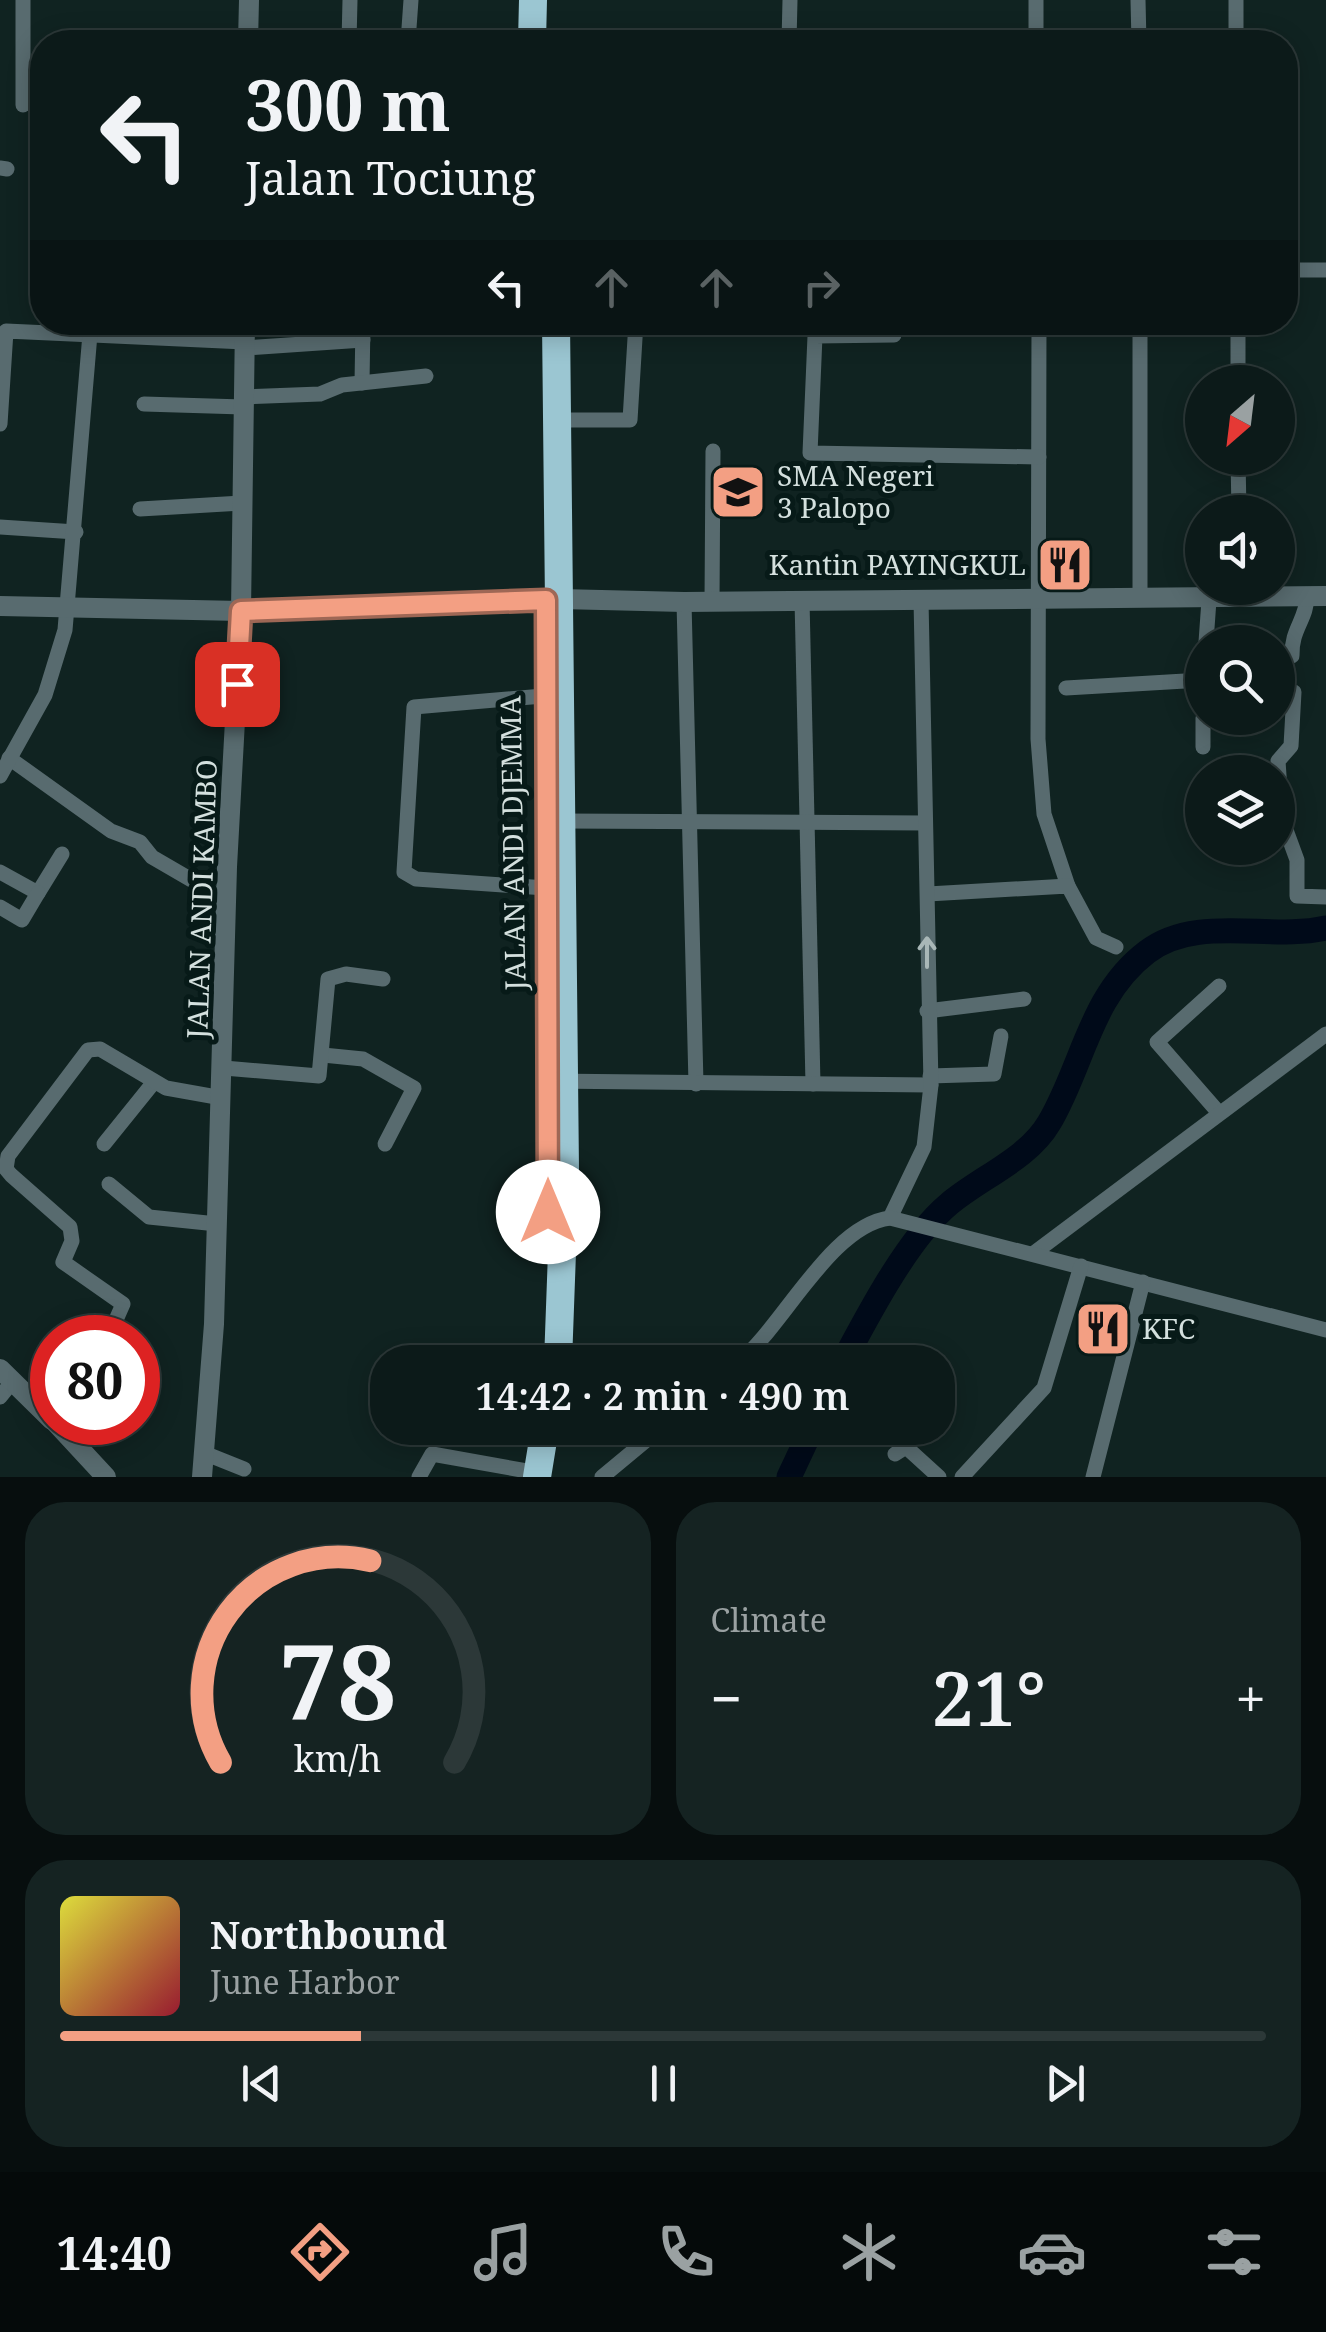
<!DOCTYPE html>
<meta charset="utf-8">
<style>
:root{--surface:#0c1a19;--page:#152322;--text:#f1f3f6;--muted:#9aa1a2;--line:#2c3838;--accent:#f39f83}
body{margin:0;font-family:"Noto Serif",serif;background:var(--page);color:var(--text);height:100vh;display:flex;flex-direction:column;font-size:38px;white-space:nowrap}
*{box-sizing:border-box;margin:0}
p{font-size:32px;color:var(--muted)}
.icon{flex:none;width:55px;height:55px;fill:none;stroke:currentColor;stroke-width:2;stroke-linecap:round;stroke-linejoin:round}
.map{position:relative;height:1477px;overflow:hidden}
.sheet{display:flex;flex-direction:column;gap:25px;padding:25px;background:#070e0e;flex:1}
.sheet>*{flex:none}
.guide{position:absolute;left:30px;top:30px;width:1268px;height:305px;border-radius:40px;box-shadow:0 5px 25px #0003,0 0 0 2px var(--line);background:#0c1a19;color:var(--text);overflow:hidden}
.needle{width:65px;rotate:208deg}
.tools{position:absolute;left:1185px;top:365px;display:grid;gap:20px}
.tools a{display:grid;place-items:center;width:110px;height:110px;border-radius:50%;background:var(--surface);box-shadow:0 5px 25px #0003,0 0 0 2px var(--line);font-size:50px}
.speed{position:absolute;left:30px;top:1315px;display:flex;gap:20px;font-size:50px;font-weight:700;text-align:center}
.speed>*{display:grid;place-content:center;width:130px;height:130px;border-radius:50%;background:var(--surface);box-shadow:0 5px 25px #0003,0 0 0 2px var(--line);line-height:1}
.speed .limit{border:15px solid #d22;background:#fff;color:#111}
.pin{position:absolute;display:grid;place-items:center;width:85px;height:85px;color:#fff;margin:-42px;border-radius:20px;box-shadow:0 5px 15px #0006}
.me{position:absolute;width:110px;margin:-55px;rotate:0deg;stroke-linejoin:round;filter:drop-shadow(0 0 8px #0008)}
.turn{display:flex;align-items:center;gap:35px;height:210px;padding:0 50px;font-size:45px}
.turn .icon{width:130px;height:130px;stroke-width:2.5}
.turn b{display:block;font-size:70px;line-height:85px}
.lanes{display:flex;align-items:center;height:95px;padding:0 50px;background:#0003;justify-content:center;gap:50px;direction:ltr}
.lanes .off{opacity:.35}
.big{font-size:75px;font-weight:600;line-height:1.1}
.sheet .tile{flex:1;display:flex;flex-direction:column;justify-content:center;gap:15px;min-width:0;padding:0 35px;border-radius:40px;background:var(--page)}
.sheet .dial{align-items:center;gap:0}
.dial svg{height:260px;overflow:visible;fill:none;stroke:var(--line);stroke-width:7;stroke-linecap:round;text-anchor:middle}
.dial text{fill:var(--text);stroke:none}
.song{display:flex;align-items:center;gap:30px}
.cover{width:120px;height:120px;border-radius:15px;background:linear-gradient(135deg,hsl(60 70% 55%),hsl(350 70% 35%))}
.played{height:10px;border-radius:5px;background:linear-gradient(90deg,var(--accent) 25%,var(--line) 25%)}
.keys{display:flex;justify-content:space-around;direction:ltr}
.heat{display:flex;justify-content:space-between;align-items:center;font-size:55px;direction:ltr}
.sheet .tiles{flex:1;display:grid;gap:25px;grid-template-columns:1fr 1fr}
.tile:last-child{grid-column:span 2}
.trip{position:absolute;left:370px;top:1345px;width:585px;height:100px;border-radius:40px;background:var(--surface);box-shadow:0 5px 25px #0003,0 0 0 2px var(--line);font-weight:600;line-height:100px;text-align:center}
.tab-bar{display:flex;height:160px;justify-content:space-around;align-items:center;background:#050a0a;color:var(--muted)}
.tab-bar .icon{width:70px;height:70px}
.tab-bar .selected{color:var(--accent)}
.tab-bar b{font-size:45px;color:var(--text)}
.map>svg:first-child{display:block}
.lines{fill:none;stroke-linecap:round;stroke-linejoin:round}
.river{stroke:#000a19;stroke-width:25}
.minor{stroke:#586b6f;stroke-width:15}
.tertiary{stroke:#586b6f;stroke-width:20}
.trunk{stroke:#9bc6d2;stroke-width:28}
.oneway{stroke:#a9b7b7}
.route-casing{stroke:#9e6755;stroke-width:25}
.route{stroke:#f39f83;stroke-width:18}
.labels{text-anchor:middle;stroke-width:10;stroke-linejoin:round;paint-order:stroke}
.poi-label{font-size:28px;fill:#d4e0de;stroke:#071a18;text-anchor:start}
.street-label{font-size:28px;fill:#d4e0de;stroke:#071a18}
</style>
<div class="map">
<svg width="1326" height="1477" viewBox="0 0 1326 1477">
<rect width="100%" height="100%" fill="#102321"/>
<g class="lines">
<g class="river">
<path d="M843,1362c25,-47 65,-124 106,-158 32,-27 79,-45 100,-81 34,-57 41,-128 98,-171 49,-38 123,-11 179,-24"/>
<polyline points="789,1477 812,1428"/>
</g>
<g class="minor">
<polyline points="1036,0 1036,42"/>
<polyline points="1138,0 1139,42"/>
<polyline points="1236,0 1236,42"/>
<polyline points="349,42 350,0"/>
<polyline points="408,42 411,0"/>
<polyline points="789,42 790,0"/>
<polyline points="23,105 23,0"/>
<polyline points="0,168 7,169"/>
<polyline points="38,223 42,223"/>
<polyline points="1285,270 1326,270"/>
<polyline points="1039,322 1038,739 1044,814 1068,886"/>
<polyline points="1238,322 1238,382"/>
<polyline points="894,335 815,336 810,453 1039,457"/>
<polyline points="245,348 363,340"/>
<polyline points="362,383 363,322"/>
<polyline points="242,397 320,394 342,385 426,376"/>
<polyline points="144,404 243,407"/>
<polyline points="559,420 630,420 636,322"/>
<polyline points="0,424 6,331 245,342"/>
<polyline points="1238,458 1239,512"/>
<polyline points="140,509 242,503"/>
<polyline points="0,527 76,532"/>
<polyline points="1140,599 1140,322"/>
<polyline points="802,600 813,1084"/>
<polyline points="684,602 696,1084"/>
<polyline points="712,602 713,451"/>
<polyline points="1206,642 1209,600"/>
<path d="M1292,656c-1,-27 15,-37 15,-60"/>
<polyline points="1066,688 1202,680"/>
<polyline points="1294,692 1291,746 1278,761 1282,819 1297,860 1297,896 1326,897"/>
<polyline points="543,696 414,707 404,872 416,879 546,888"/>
<polyline points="1203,718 1203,747"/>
<polyline points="9,758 111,831 140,842 152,857 226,900"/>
<polyline points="0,776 45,695 65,630 90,334"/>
<polyline points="562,821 925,823"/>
<polyline points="0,872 38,893 62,854"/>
<polyline points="928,894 1068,886 1096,938 1116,947"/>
<polyline points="0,907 22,920 38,893"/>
<polyline points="927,1011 1024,999"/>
<polyline points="323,1055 363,1059 414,1088 385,1144"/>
<polyline points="224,1068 319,1076 328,979 346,974 383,979"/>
<polyline points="930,1076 994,1074 1001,1036"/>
<polyline points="549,1081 931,1085"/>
<polyline points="1219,1113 1157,1042 1219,986"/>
<polyline points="104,1144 154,1082"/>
<polyline points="109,1184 149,1217 217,1224"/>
<polyline points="890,1218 924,1147 931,1085 921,600"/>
<polyline points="1034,1253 1326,1034"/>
<polyline points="108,1338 123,1304 63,1262 72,1241 70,1227 11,1175 6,1169 8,1156 88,1050 100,1049 166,1088 222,1098"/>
<path d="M739,1362c45,-37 92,-137 151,-144l436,112"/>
<polyline points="0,1397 13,1381"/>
<polyline points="204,1453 244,1469"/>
<polyline points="895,1454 906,1447 939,1477"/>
<polyline points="419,1477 432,1454 538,1473"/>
<polyline points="602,1477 661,1428"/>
<polyline points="962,1477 1044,1388 1081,1266"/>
<polyline points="1093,1477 1143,1282"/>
</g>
<g class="tertiary">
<polyline points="248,42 249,0"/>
<polyline points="0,606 241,611 560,599 684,602 1326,596"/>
<polyline points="0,1369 52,1420"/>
<polyline points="55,1422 106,1477"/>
<polyline points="202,1477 214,1324 227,867 241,611 245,322"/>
</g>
<g class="trunk">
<polyline points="532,42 533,0"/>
<polyline points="556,322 565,1170 558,1362"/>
<polyline points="537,1477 545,1428"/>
</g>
</g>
<defs><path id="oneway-shaft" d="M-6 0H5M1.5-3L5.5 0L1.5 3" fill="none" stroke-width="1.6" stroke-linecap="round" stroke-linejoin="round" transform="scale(2.5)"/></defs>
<use class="oneway" href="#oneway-shaft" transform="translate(927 952) rotate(-90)"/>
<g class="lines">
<g class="route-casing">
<polyline id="route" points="237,684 241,611 546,600 548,1212"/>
</g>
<use href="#route" class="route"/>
</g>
<defs>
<g id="school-square" transform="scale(2.875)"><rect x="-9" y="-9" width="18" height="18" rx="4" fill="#f39f83" stroke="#071a18"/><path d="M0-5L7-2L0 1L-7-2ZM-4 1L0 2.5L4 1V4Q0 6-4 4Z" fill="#111"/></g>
<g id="restaurant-square" transform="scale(2.875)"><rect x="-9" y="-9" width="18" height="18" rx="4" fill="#f39f83" stroke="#071a18"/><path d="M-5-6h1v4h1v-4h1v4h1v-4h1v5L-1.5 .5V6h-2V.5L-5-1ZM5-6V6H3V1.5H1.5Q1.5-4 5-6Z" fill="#111"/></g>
</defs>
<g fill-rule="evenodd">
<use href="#school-square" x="738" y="492"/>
<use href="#restaurant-square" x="1065" y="565"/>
<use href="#restaurant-square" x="1103" y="1329"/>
</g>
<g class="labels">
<g class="poi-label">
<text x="777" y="486">SMA Negeri<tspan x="777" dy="32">3 Palopo</tspan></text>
<text x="1026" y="575" text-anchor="end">Kantin PAYINGKUL</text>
<text x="1142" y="1339">KFC</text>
</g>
<g class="street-label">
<text transform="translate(513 843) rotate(-91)" y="10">JALAN ANDI DJEMMA</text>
<text transform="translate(202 899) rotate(-88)" y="10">JALAN ANDI KAMBO</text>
</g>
</g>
</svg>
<div class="tools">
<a><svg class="needle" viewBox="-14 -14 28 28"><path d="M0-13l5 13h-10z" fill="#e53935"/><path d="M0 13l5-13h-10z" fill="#9aa1a2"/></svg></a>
<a><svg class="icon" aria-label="sound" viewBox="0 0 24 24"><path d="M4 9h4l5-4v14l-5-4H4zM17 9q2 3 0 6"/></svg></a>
<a><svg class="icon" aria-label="search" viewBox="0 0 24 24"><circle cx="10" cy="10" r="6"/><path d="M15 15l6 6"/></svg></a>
<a><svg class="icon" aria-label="layers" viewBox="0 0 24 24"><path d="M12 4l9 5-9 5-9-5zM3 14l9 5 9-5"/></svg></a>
</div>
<div class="speed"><div class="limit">80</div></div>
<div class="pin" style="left:237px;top:684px;background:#d93025"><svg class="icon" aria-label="arrive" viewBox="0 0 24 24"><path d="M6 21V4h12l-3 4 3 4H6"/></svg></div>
<svg class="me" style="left:548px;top:1212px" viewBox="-20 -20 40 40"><circle r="19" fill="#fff"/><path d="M0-13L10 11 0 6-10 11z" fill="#f39f83"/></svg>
<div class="trip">14:42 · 2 min · 490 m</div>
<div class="guide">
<div class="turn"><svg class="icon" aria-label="left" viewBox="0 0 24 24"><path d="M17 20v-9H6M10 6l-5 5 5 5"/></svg><div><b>300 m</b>Jalan Tociung</div></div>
<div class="lanes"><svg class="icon" aria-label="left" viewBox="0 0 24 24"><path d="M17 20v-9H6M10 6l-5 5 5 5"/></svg><svg class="icon off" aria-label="ahead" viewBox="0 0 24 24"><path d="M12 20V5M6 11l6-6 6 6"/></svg><svg class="icon off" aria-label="ahead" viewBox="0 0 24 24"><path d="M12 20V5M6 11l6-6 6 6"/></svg><svg class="icon off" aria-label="right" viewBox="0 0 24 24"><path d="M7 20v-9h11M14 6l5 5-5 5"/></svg></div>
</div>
</div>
<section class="sheet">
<div class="tiles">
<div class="tile dial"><svg viewBox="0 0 100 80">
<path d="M14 69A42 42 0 1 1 86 69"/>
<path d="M14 69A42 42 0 0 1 60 7" stroke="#f39f83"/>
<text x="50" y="56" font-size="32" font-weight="700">78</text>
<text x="50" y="72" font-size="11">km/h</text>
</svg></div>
<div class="tile"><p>Climate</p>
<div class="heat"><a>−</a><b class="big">21°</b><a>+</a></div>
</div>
<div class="tile">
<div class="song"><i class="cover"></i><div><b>Northbound</b><p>June Harbor</p></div></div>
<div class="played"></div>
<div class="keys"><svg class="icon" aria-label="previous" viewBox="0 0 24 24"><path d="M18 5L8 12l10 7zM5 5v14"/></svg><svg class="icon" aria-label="pause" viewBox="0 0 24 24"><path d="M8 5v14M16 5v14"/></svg><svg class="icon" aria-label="next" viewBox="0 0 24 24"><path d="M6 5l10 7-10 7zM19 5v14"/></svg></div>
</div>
</div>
</section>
<nav class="tab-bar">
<b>14:40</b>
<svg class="icon selected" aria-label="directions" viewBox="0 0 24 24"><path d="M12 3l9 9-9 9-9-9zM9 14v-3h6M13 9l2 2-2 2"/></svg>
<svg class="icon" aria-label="music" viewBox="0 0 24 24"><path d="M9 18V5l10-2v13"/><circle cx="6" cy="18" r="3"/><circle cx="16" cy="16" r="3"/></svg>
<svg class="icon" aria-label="phone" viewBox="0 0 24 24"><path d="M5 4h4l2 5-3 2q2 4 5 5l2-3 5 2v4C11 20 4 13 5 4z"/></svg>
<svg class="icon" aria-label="climate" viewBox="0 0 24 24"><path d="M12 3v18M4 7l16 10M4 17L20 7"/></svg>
<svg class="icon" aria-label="car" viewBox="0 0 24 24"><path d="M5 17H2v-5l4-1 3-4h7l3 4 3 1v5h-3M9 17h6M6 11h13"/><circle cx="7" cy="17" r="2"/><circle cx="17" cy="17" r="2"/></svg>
<svg class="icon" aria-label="filters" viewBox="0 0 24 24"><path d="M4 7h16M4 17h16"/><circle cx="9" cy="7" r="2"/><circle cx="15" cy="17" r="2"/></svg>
</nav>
